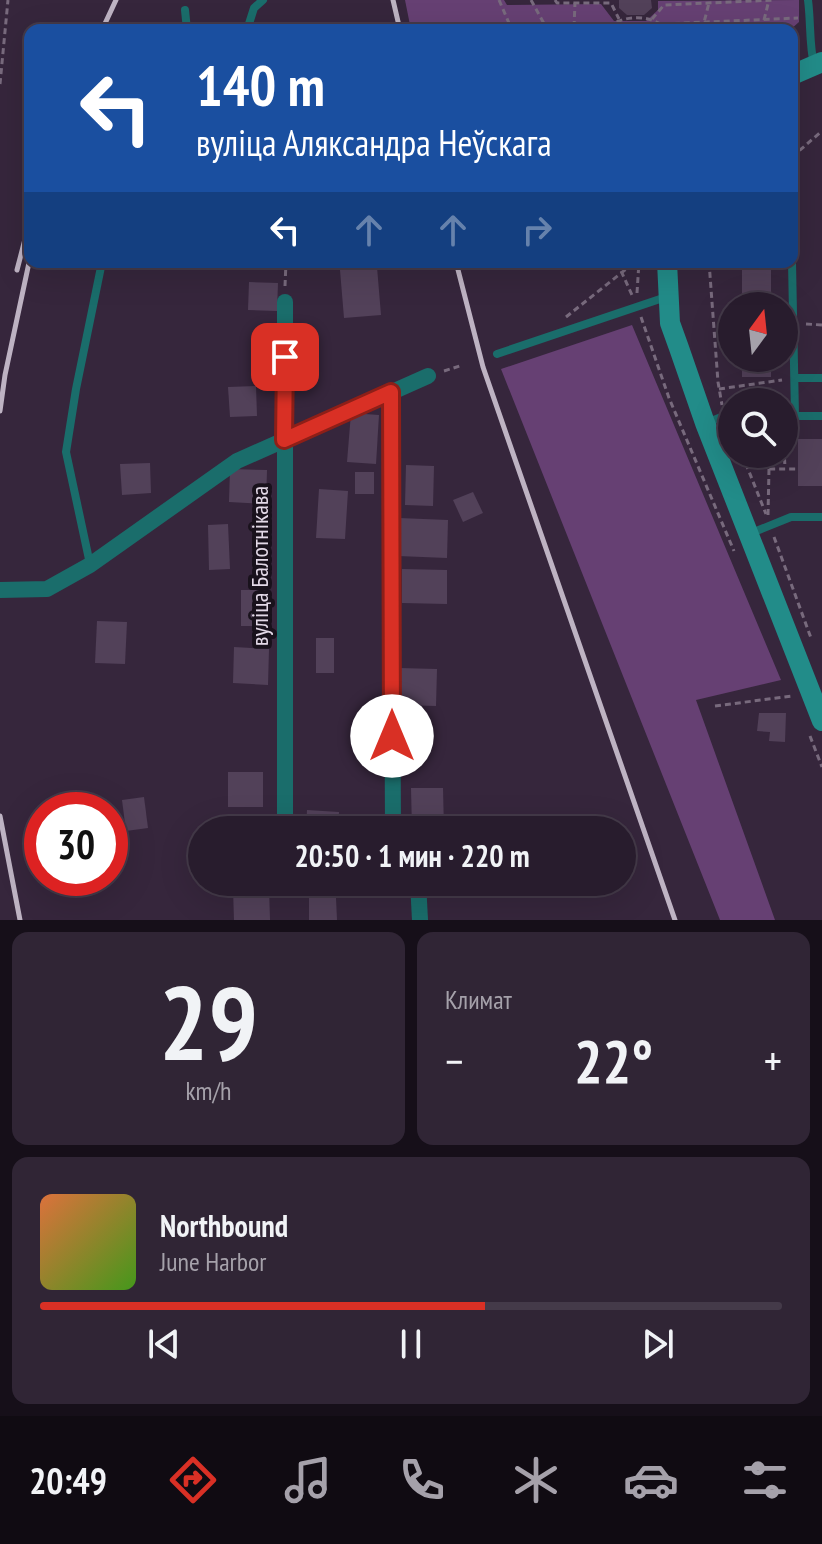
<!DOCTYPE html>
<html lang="ru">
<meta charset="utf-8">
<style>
:root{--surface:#281c2d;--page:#302535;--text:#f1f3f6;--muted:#a5a1aa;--line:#443a49;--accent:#d93025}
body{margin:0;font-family:"PT Sans Narrow",sans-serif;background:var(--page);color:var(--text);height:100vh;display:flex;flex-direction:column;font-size:30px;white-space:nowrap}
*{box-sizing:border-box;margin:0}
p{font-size:26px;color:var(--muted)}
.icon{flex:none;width:44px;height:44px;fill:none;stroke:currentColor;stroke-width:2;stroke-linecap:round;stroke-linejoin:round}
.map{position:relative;height:920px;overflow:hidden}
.side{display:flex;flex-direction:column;gap:12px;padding:12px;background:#160f19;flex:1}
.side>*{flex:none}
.banner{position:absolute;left:24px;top:24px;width:774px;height:244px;border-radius:16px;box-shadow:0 8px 32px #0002,0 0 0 2px var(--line);background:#1a4fa0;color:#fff;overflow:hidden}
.needle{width:52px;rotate:15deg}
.tools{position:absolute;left:718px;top:292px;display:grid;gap:16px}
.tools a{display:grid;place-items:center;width:80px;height:80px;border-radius:50%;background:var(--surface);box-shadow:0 8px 32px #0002,0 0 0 2px var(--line);font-size:40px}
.speed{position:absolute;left:24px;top:792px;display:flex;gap:16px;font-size:40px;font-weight:700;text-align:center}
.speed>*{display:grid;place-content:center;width:104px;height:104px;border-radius:50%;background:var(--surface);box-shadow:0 8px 32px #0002,0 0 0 2px var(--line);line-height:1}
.speed .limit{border:12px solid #d22;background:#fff;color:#111}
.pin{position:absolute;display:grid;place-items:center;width:68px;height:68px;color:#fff;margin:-34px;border-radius:16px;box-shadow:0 4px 12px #0006}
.me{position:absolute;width:88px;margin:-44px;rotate:0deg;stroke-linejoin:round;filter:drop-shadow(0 0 6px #0008)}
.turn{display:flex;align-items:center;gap:28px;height:168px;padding:0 40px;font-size:36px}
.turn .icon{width:104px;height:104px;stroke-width:2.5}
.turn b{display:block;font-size:56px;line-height:68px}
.lanes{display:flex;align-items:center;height:76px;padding:0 40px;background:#0003;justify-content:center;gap:40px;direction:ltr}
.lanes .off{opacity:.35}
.big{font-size:60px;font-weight:700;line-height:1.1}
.side .widget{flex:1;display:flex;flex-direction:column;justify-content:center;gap:12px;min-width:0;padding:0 28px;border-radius:16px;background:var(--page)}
.side .dial{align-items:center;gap:0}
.dial b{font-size:104px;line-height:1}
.song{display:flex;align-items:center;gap:24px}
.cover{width:96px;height:96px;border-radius:12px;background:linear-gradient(135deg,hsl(20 70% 55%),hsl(100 70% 35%))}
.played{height:8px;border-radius:4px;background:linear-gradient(90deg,var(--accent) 60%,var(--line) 60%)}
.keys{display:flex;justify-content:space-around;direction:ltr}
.heat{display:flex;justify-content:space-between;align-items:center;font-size:44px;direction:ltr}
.side .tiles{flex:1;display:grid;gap:12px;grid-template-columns:1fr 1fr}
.widget:last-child{grid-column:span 2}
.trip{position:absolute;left:188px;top:816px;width:448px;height:80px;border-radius:40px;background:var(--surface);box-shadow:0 8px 32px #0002,0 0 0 2px var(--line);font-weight:700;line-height:80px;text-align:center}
.tab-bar{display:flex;height:128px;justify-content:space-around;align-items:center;background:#100b12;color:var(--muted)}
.tab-bar .icon{width:56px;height:56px}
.tab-bar .on{color:var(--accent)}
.tab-bar b{font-size:36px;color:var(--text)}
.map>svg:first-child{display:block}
.green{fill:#664073}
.building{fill:#524159}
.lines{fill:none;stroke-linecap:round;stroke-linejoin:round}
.path{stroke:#786a7d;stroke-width:3;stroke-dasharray:6 4;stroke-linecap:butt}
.service{stroke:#1a6d6b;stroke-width:8}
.minor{stroke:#1a6d6b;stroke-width:16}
.secondary{stroke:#228c89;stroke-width:20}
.rail{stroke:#beb3c3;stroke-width:5}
.route-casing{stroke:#8d1f18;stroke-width:20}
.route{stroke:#d93025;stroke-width:14}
.labels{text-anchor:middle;stroke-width:8;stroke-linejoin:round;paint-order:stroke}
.street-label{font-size:24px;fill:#e3d9e7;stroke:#19121c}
</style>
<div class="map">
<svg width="822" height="920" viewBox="0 0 822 920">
<rect width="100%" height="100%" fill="#36263c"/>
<g class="green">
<polygon points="405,0 504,0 507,5 601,4 614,21 646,21 658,10 658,1 799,0 799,22 790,30 411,30"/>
<polygon points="632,325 781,680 696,700 775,920 720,920 501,369"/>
</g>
<g class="building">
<polygon points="619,0 651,0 652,8 644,15 627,15 619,8"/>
<rect x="742" y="262" width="29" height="44"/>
<polygon points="377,267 381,315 344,318 340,270"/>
<polygon points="249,282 278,283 277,311 248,310"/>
<rect x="742" y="358" width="29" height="19"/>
<polygon points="256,386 257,416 230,417 228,387"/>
<polygon points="351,413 379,415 376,464 347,462"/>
<rect x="798" y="439" width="24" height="47"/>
<polygon points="150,463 151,493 122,495 120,464"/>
<polygon points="406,465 434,466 433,506 405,505"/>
<polygon points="230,469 267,470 266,504 229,502"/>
<rect x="355" y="472" width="19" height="22"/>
<polygon points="319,489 348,491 345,539 316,538"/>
<polygon points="473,492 483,513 463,522 453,500"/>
<polygon points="399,518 448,520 447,558 398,556"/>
<polygon points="228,524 230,569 209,570 208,525"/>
<polygon points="402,569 447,570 447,604 402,603"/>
<polygon points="241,590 262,590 261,626 241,626"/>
<polygon points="97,621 127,622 125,664 95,663"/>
<rect x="316" y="638" width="18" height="35"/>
<polygon points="234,647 269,649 268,685 233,683"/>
<polygon points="399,668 437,669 436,706 398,705"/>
<polygon points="759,713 786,713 785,742 769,741 770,732 757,731"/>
<rect x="228" y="772" width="35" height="35"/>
<polygon points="411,788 443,788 444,830 412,830"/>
<polygon points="144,797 148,828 126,831 122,800"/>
<polygon points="307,810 339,812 338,830 306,830"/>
<polygon points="257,823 258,830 242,830 242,824"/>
<polygon points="269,888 270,920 234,920 233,889"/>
<polygon points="309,898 336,898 337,920 309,920"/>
</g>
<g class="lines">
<g class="path">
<polyline points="499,0 512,30"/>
<polyline points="531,0 547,29 798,18"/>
<polyline points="555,0 557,3 611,3 619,19"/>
<polyline points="652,19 664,5 775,0"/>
<polyline points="764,20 769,0"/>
<polyline points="574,27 575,3"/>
<path d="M608,27c15,-11 37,-13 54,-2l-2,5"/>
<polyline points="636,30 639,26 643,30"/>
<polyline points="702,30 709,3"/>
<polyline points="792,51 800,46"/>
<polyline points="0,84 8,0"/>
<polyline points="792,157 822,131"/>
<polyline points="617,262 632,295"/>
<polyline points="709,262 718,382 722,405"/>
<polyline points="285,286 286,262"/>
<polyline points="637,293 639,262"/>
<polyline points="566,317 635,262"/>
<polyline points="641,317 669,398 734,551"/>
<polyline points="806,324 822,325"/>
<polyline points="444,371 463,365"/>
<polyline points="719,389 782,380"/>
<polyline points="784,448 785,468"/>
<polyline points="742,454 766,514"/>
<polyline points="756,454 769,469 798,469"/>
<polyline points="768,515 769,469"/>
<polyline points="774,537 811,638"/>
<polyline points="715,706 792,696"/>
<polyline points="810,736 822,767"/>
</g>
<g class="service">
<path d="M808,0c3,23 1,43 6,65"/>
<polyline points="185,10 187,30"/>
<polyline points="247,30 254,8 263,0"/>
<polyline points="792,262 795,416"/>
<polyline points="497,354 666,297"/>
<polyline points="795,378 822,378"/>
<polyline points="784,416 822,416"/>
<polyline points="706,423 724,416 732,416"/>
<polyline points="749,534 791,517 822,517"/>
<polyline points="90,564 66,452 76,389 102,262"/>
</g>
<g class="minor">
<polyline points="285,302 285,830"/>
<polyline points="391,392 393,830"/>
<polyline points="0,590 47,589 90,565 237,461 428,376"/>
<polyline points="418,882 420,920"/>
</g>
<g class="secondary">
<polyline points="792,75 822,62"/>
<polyline points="667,262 670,323 679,348 705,423 822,721"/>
</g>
<g class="rail">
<polyline points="393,0 400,30"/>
<polyline points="102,30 116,0"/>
<polyline points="456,262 483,367 675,920"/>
<polyline points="17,270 30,220"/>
<polyline points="0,411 5,375 30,258"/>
<polyline points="0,816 20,920"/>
</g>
</g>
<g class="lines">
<g class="route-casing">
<polyline id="route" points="285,357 284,440 391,392 392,736"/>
</g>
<use href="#route" class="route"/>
</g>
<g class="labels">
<g class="street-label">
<text transform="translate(260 566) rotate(-90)" y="8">вуліца Балотнікава</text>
</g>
</g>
</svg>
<div class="tools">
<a><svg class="needle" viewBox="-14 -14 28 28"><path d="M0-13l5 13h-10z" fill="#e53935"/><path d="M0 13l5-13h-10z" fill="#a5a1aa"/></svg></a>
<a><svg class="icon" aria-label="search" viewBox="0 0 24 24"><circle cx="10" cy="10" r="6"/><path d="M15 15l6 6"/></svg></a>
</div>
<div class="speed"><div class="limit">30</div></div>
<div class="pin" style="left:285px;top:357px;background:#d93025"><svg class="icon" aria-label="arrive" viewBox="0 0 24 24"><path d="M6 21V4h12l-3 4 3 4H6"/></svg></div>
<svg class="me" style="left:392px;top:736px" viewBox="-20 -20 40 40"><circle r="19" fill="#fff"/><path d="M0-13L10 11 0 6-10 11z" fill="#d93025"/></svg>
<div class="trip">20:50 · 1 мин · 220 m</div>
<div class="banner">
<div class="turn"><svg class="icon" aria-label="left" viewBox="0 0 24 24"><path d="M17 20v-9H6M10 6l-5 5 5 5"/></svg><div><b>140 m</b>вуліца Аляксандра Неўскага</div></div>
<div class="lanes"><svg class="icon" aria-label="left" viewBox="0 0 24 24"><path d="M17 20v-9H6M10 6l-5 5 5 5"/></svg><svg class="icon off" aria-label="ahead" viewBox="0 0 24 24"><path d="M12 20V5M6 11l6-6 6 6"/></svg><svg class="icon off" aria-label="ahead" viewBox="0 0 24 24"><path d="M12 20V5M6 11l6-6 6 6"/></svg><svg class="icon off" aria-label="right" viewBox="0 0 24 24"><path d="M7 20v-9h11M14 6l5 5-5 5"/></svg></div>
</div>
</div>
<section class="side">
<div class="tiles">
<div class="widget dial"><b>29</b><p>km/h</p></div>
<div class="widget"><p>Климат</p>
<div class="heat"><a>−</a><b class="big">22°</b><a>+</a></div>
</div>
<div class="widget">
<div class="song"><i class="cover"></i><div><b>Northbound</b><p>June Harbor</p></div></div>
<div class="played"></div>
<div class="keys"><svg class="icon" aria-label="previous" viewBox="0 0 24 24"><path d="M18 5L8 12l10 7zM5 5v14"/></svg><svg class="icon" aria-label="pause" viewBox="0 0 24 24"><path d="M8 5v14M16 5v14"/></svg><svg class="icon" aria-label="next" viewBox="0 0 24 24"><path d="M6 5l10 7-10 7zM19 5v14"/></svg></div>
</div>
</div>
</section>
<nav class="tab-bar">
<b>20:49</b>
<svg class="icon on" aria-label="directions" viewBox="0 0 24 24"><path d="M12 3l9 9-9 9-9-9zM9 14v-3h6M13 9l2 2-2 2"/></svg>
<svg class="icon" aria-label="music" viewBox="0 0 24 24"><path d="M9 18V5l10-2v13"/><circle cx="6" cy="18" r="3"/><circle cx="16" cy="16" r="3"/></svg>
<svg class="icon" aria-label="phone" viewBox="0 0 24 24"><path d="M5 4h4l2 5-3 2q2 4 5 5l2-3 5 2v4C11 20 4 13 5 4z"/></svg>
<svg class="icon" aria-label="climate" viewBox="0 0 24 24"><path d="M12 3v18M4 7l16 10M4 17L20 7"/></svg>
<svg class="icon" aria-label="car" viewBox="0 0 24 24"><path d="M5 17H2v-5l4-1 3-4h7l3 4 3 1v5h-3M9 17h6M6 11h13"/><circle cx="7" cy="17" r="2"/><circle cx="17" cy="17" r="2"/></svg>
<svg class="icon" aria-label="filters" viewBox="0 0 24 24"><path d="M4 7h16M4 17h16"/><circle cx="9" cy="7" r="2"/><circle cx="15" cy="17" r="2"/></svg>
</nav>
